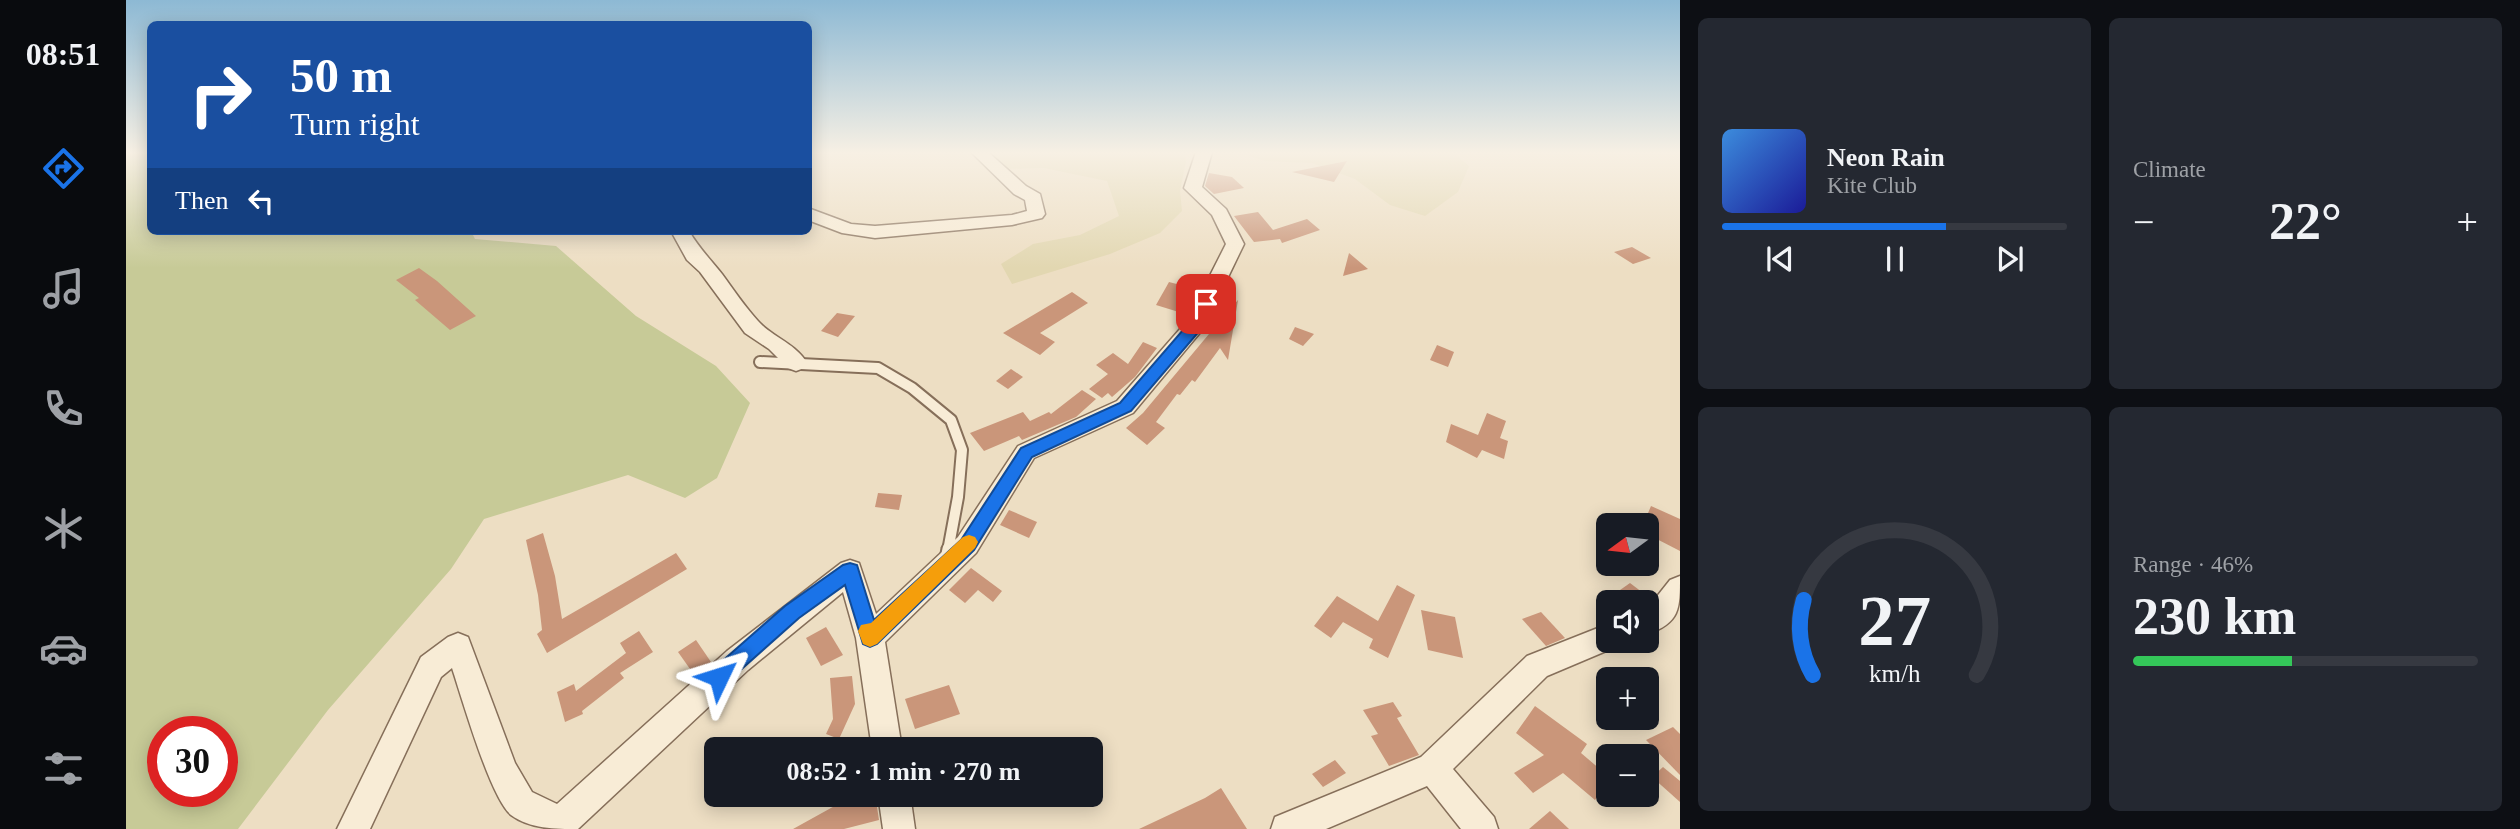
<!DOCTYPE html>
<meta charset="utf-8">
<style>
:root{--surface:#171b24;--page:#242831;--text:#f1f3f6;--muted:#9ea1a6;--line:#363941;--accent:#1a73e8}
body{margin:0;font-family:Georgia,serif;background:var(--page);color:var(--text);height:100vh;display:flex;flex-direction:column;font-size:26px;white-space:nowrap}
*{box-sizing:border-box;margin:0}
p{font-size:23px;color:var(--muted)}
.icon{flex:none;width:38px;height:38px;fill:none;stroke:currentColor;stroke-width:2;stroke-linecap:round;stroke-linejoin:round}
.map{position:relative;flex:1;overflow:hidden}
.drawer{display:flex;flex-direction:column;gap:18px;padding:18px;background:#0d0f14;width:840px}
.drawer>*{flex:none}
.guide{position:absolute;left:21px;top:21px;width:665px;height:214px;border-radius:10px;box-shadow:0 4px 18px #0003;background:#1a4fa0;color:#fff;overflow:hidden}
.needle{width:46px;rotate:255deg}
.controls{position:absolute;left:1470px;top:513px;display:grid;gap:14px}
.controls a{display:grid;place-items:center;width:63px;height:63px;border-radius:10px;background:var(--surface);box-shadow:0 4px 18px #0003;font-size:35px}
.speed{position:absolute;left:21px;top:716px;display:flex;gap:14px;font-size:35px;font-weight:700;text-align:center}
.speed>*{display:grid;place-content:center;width:91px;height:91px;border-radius:50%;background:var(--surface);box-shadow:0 4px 18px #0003;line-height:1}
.speed .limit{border:10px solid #d22;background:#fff;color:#111}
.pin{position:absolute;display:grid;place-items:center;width:60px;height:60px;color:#fff;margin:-30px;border-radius:14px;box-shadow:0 4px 10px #0006}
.me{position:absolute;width:77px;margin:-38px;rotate:49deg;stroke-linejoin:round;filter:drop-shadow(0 0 5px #0008)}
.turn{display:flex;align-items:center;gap:24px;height:147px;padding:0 28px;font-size:32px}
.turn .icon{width:91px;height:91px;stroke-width:2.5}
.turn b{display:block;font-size:49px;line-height:60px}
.then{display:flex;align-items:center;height:66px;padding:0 28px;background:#0003;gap:14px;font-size:26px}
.big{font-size:52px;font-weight:600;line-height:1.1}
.drawer .widget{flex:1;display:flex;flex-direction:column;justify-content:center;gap:10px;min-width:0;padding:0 24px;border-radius:10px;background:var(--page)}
.drawer .dial{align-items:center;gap:0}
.dial svg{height:182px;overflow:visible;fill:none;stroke:var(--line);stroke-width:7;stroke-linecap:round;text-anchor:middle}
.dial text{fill:var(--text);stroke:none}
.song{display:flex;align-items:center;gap:21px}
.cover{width:84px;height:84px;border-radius:10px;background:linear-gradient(135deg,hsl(210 70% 55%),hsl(240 70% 35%))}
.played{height:7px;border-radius:4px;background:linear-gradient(90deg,var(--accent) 65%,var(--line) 65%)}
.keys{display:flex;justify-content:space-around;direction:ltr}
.heat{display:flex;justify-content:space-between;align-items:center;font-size:38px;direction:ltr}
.charge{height:10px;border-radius:5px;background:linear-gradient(90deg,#34c759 46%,var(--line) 0)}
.drawer .tiles{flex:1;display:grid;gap:18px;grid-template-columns:repeat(2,1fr)}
.trip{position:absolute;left:578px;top:737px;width:399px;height:70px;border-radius:10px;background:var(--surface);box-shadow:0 4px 18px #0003;font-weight:600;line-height:70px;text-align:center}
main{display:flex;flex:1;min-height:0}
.menu{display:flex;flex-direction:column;width:126px;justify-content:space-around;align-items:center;background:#090b0e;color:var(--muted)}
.menu .icon{width:49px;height:49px}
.menu .on{color:var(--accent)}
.menu b{font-size:32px;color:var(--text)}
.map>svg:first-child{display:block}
.farmland{fill:#e2d7b1}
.green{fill:#c7ca97;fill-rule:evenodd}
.building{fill:#ca967a}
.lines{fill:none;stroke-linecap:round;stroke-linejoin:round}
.lane-far1-casing{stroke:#866f5a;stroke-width:14}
.lane-casing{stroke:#866f5a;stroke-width:17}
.street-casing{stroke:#866f5a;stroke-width:3}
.lane-far1{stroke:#f8ecd6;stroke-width:10}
.lane{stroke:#f8ecd6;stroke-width:13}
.street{fill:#f8ecd6;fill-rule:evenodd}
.route{fill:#1a73e8;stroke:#114b97;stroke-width:2}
.slow{fill:#f59e0b}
</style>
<main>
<nav class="menu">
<b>08:51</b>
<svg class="icon on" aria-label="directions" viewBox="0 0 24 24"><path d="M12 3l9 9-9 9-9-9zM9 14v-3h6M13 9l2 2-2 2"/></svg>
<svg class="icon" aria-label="music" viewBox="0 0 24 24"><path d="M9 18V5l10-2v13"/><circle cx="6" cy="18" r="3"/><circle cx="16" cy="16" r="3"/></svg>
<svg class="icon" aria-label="phone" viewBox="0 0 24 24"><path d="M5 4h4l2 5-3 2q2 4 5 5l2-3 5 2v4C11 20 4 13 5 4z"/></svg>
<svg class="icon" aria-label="climate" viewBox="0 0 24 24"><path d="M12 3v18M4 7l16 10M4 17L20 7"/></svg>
<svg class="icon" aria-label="car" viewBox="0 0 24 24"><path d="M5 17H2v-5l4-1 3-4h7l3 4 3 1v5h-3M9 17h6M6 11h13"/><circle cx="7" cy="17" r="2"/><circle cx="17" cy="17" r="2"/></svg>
<svg class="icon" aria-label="filters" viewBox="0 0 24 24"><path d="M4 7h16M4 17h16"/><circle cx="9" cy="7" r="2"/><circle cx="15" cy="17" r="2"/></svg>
</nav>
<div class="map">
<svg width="1554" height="829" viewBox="0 0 1554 829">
<rect width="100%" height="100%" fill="#eddec3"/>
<g class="farmland">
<polygon points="866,152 1059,152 1060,161 1054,191 1056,211 1034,233 984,254 886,284 875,264 907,244 954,235 993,216 981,181 918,168 875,169"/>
<polygon points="1112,152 1326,152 1343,166 1332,192 1299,216 1264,205 1229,179 1186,163 1139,161"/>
</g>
<path class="green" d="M0,152h24v79h321l4,8 81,7 80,70 80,50 34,37 -33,75 -32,20 -57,-23 -144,44 -33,50 -123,141 -90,119h-112zM37,732h59v59h-59z"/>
<g class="building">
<polygon points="1221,161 1208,182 1166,172"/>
<polygon points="1083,173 1106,177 1118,188 1088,194 1079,186"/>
<polygon points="1132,212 1147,230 1181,219 1194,230 1156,243 1154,239 1128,242 1108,216"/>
<polygon points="1506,247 1525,258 1507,264 1488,252"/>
<polygon points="1223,253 1242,269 1217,276"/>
<polygon points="293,268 311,281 350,316 324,330 289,300 293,298 270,280"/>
<polygon points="1043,282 1066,288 1056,313 1030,305"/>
<polygon points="946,292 962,303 914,333 929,342 914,355 877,333"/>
<polygon points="1112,300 1102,360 1094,348 1069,382 1066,380 1054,395 1051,394 1030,422 1039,428 1021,445 1000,428 1017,413 1093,322 1088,316 1094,306 1104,309"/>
<polygon points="711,313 729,316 712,337 695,331"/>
<polygon points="1169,327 1188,334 1177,346 1163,339"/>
<polygon points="1017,342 1031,348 1009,377 986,397 982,393 976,398 963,389 982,374 970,365 987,353 1002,364"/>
<polygon points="1311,345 1328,352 1322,367 1304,360"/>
<polygon points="885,369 897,377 882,389 870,381"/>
<polygon points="956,390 970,399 950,417 896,440 893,436 858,451 844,433 897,412 904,421 923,412 925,414"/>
<polygon points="1361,413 1380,421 1374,438 1382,441 1378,459 1356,450 1351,458 1320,442 1325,424 1352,435"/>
<polygon points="752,493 776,495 773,510 749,507"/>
<polygon points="1525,506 1554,519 1554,551 1521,534 1521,525 1517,525"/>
<polygon points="883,510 911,522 903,538 874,525"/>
<polygon points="417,533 429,576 436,619 550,553 561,569 421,653 411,634 416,630 412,595 400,540"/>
<polygon points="845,568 876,591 867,602 852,590 839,603 823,590"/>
<polygon points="1504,583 1525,599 1523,602 1496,602 1487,595"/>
<polygon points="1271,585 1289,595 1262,658 1243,648 1247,639 1217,622 1205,638 1188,626 1211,596 1252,621"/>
<polygon points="1295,610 1329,617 1337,658 1302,650"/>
<polygon points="1415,612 1439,638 1420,646 1396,619"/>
<polygon points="700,627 717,655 695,666 680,638"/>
<polygon points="513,631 527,652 494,673 498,678 456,711 457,714 439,722 431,692 448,684 450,691 500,653 494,643"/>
<polygon points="570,640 585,662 569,676 552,652"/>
<polygon points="726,676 729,704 713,739 700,734 707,719 704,678"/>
<polygon points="823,685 834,714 789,729 779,699"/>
<polygon points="1267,702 1276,716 1271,718 1293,755 1263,766 1245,736 1252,734 1237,710"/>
<polygon points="1409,706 1461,744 1455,753 1482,776 1482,784 1469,800 1437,773 1407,793 1388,773 1418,755 1390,733"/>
<polygon points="1547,727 1554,734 1554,775 1520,740"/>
<polygon points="1209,760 1220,773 1197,787 1186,774"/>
<polygon points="1537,767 1554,781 1554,802 1526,777"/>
<polygon points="1095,788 1121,829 1013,829 1079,798"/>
<polygon points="722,794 749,794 753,820 718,829 667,829 723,798"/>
<polygon points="1424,811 1443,829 1403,829"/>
</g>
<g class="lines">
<g class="lane-far1-casing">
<polyline id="lane-far1" points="634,362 752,368 786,388 825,420 836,450 832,497 822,551"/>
</g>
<g class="lane-casing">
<polyline id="lane" points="821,559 823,549"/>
</g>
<g class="street-casing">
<g id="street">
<polygon points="845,152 862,152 900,186 914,194 919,214 916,218 886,225 749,238 716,233 682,220 682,208 725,224 749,226 886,215 901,211 899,200 888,194"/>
<path d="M1070,152h16l-10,35 24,22 18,35 -41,85 -70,84 -99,45 -58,95 -91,89 17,107h-30l-16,-111 -13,-46 -95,78 -170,159c-23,0 -48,0 -67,-14 -21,-18 -49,-117 -59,-147l-11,9 -71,152h-33l84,-172 27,-20 10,-4 10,4 47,126 17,29 25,12 170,-153 114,-88 9,-3 9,3 17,51 82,-77 60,-91 99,-45 70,-80 39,-77 -14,-29 -28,-27z"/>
<path d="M545,231h18c10,17 21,28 33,43 11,15 23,33 36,47 14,16 37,22 49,42l-3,5 -8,3 -8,-3 -19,-19 -24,-16 -45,-61 -13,-12z"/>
<path d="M1554,576c0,33 0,47 -33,58v-25l23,-29z"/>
<polygon points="1482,624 1482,640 1494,640 1492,646 1421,676 1327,769 1368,817 1372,829 1335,829 1301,786 1200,829 1145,829 1149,817 1295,757 1401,656"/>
<polygon points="752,794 784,794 789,829 757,829"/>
</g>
</g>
<use href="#lane-far1" class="lane-far1"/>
<use href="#lane" class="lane"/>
<use href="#street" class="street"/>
</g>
<linearGradient id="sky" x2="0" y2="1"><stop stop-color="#8db9d4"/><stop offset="0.57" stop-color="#f7f0e4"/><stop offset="1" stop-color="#f7f0e4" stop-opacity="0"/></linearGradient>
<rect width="1554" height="268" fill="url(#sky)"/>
<polygon class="route" points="1080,300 1087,304 1076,328 1005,411 906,457 848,550 751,644 744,647 737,644 719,585 673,618 600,683 593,686 586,683 583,677 586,670 659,606 717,565 724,563 731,565 748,620 835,540 895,448 994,403 1064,322 1075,301"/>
<polygon class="slow" points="843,535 849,537 852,542 849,548 751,644 744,647 737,644 732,631 735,625 745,623 837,537"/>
</svg>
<div class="controls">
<a><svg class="needle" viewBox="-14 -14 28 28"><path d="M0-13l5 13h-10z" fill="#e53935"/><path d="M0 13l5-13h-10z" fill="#9ea1a6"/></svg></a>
<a><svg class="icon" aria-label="sound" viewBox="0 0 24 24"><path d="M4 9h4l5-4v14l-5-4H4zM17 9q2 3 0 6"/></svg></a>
<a>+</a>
<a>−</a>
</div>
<div class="speed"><div class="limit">30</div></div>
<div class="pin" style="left:1080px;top:304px;background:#d93025"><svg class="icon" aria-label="arrive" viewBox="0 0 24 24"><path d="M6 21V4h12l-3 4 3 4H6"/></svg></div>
<svg class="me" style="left:593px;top:677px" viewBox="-20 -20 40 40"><path d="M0-17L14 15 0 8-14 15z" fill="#1a73e8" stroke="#fff" stroke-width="4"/></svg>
<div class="trip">08:52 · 1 min · 270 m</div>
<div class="guide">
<div class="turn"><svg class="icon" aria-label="right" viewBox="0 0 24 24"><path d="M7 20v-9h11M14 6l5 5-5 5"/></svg><div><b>50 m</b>Turn right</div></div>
<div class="then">Then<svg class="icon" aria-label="left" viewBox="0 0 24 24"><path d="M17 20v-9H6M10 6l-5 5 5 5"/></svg></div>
</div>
</div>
<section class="drawer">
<div class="tiles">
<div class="widget">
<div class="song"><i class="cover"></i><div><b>Neon Rain</b><p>Kite Club</p></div></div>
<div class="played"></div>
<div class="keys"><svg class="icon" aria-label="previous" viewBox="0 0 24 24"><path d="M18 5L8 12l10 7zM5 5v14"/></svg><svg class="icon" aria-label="pause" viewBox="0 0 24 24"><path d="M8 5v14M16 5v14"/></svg><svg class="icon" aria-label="next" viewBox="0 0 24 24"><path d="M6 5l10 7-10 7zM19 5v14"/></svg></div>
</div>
<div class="widget"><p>Climate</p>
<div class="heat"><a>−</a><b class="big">22°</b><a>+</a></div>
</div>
<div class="widget dial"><svg viewBox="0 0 100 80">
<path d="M14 69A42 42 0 1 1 86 69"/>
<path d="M14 69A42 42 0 0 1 10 36" stroke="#1a73e8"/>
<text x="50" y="56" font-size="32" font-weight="700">27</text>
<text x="50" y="72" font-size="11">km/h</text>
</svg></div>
<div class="widget"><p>Range · 46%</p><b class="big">230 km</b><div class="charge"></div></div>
</div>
</section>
</main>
